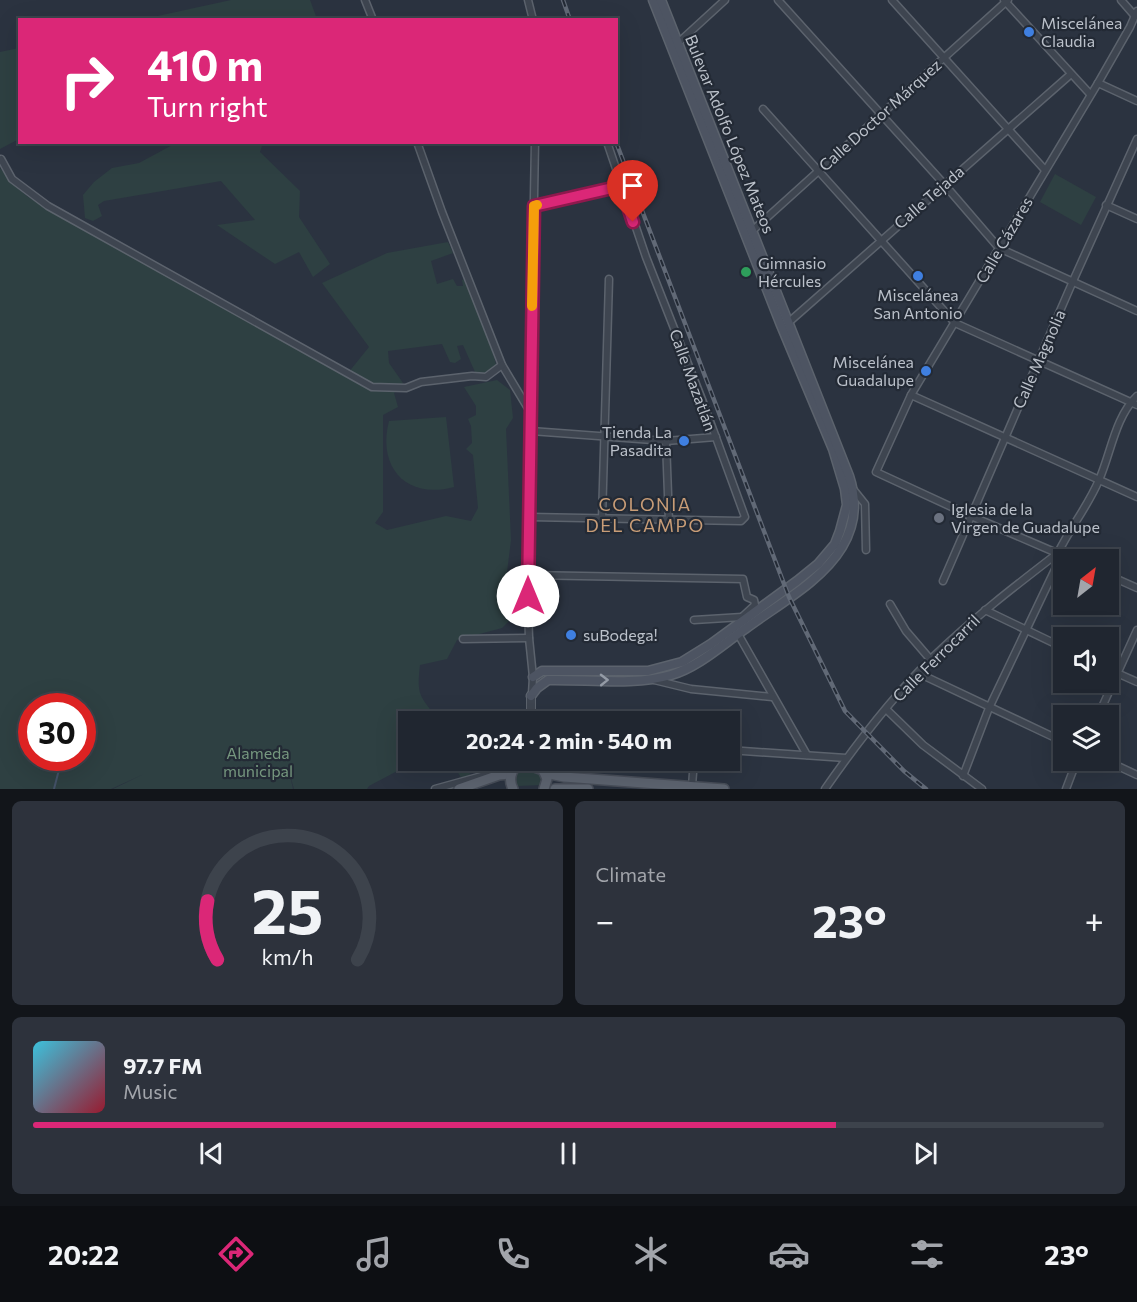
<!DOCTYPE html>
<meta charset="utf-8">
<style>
:root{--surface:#202630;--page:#2d323c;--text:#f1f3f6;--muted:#a2a5ab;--line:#3d434c;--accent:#db2777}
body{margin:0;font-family:Commissioner,sans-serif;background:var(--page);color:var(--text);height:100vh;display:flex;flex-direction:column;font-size:22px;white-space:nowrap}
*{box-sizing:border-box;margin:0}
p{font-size:20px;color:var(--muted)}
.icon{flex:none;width:33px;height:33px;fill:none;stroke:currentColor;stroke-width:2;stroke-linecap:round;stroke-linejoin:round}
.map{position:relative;height:789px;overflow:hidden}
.side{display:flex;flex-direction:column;gap:12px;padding:12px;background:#12151a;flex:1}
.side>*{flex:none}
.hud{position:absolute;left:18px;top:18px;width:600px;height:126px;border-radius:0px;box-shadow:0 6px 24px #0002,0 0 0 2px var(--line);background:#db2777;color:#fff;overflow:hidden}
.needle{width:39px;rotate:31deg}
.controls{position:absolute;left:1053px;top:549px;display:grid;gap:12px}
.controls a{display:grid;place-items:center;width:66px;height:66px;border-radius:0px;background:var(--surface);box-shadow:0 6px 24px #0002,0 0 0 2px var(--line);font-size:30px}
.speed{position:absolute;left:18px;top:693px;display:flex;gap:12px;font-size:30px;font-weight:700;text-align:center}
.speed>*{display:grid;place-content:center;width:78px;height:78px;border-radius:50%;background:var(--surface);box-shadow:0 6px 24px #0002,0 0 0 2px var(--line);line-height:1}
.speed .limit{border:9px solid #d22;background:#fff;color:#111}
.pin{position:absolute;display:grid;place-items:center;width:51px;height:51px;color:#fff;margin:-62px -26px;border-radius:50% 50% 50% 0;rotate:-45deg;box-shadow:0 0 6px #0007}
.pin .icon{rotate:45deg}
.me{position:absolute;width:66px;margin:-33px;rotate:0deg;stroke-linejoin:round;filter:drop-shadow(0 0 4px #0008)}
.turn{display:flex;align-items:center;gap:21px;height:126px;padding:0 30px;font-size:27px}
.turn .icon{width:78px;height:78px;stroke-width:2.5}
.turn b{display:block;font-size:42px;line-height:51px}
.big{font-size:45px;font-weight:700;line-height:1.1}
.side .tile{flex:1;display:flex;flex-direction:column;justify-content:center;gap:9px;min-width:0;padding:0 21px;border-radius:9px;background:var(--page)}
.side .dial{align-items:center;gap:0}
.dial svg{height:156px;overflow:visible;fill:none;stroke:var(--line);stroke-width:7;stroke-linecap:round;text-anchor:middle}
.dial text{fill:var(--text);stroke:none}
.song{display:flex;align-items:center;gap:18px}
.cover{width:72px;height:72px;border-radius:9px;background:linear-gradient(135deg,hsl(190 70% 55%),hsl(350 70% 35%))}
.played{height:6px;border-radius:3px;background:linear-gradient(90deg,var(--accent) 75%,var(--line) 75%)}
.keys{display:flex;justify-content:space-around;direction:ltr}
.heat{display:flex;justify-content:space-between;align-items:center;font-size:33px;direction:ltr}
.side .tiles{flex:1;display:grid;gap:12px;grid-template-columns:1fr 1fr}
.tile:last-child{grid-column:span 2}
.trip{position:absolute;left:398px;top:711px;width:342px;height:60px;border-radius:0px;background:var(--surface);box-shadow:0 6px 24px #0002,0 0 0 2px var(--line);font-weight:700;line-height:60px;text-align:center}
.menu{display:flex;height:96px;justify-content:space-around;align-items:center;background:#0d0f13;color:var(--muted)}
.menu .icon{width:42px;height:42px}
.menu .active{color:var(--accent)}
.menu b{font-size:27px;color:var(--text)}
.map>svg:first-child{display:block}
.green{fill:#2e4042;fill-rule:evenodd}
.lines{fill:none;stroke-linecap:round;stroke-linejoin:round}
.stream{stroke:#445268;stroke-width:2}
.minor-casing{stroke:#5c636d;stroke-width:9}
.tertiary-casing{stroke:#5c636d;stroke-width:10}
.secondary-casing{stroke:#5c636d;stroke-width:11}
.primary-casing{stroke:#484e59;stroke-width:12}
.minor{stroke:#3e4550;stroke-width:6}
.tertiary{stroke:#3e4550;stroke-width:8}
.secondary{stroke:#4d5462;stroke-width:8}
.primary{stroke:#5d6470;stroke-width:9}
.rail-casing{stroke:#616976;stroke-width:4.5}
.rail{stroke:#232a35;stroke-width:2;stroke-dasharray:7;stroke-linecap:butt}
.oneway{stroke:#949ba6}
.route-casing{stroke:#8e194d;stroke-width:15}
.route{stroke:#db2777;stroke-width:10}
.slow{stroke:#f59e0b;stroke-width:10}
.shop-dot{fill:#3f7fe0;stroke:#232a35;stroke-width:2}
.leisure-dot{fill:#2e9e5b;stroke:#232a35;stroke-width:2}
.worship-dot{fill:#6b7280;stroke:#232a35;stroke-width:2}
.labels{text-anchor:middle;stroke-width:4.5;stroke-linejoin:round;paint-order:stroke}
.poi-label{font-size:16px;fill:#bbc1ca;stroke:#232a35;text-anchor:start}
.street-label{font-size:16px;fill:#bbc1ca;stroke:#232a35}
.park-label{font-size:16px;fill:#76987f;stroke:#232a35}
.neighbourhood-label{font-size:18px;letter-spacing:1.5px;fill:#c99d77;stroke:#232a35}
</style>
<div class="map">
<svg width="1137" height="789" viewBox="0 0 1137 789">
<rect width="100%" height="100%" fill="#2b3340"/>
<g class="green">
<polygon points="231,0 310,0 317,19 144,19"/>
<polygon points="19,48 19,139 0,149 0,52"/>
<polygon points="176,143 263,143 260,152 300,191 299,217 330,264 313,277 299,252 275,264 217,225 255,220 221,181 104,201 98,205 102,216 93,221 85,218 83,195 94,182 112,168 139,163"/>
<path d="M0,168l14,17 14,12 320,176 21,-26 -47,-64 65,-30 61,-11 5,11 -22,8 6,23 16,-5 4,7h6l-1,-6 4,-1 22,56 9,33 -11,6 -11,-2 -12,-27 -6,1 4,13 -6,4 -5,-1 -8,-18 -54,7 1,12 14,20 -9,10 4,14 -15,8v97l-8,11 12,7 59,-14 25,5 7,-13 -5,-53 -7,-6 6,-6 -1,-17 -3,-7 8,-4v-9l-12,-19 33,-7 13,10 3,28 -7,11 5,111 -4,32 5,13 -5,12 5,21 -10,10 -45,12 -10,19 -27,6c-4,33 1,30 18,55v1l-30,1v38l8,1 -47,25 -2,3h-73l-5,-18 4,18h-180l31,-15 -33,15h-111zM32,706h50v52h-50z"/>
<polygon points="1055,174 1096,197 1081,225 1040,202"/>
<path d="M446,417l8,70c-48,13 -77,-20 -65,-66z"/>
<polygon points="445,761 468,761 470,775 462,779 455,768"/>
<polygon points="517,772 537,772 544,779 541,785 517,786 515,785 513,775"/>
</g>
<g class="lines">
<polyline class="stream" points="54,789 62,758"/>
<g class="minor-casing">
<g id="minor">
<polyline points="365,0 373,20"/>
<polyline points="528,0 533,20"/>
<polyline points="778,0 944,184 999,248 1137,311"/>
<polyline points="892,0 1045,170"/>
<polyline points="1004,0 1090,94"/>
<polyline points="1121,0 1134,15"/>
<polyline points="678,43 725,0"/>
<polyline points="1098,83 1137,101"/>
<polyline points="763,109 955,323 1137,405"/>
<polyline points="417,142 442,212 502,365 529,410"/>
<polyline points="1,159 12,179 48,206 372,387 406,388 421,382 472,376 486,377 502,365"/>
<polyline points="1106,205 1137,219"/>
<polyline points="534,206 621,186"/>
<polyline points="752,231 1008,0"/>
<polyline points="789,322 1071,74"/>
<polyline points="911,395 1137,497"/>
<polyline points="531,431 666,441 716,437"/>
<polyline points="666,441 669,521"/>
<polyline points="853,489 865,504 866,550"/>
<polyline points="530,517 741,521 745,517 703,402 646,257 607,142"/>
<polyline points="602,519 609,279"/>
<polyline points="1073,560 971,516 876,472 911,395 1098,83 1130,27 1137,11"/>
<polyline points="527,575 743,579 747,597 754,600 755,605 742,617"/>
<polyline points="1108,575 1137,588"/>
<polyline points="943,581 1073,281 1137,139"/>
<polyline points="890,604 906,631 930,659"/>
<polyline points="985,610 1064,648"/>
<polyline points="694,620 742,617"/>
<polyline points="738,634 807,755"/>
<polyline points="463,639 529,638"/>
<polyline points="1108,669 1137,682"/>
<polyline points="918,673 1064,742"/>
<polyline points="654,680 691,689 772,697"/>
<polyline points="532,694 533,677 529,638 527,575 535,142"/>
<polyline points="886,709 923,745 982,789"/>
<polyline points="1098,716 1137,630"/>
<polyline points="729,750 846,758"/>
<polyline points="1105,760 1137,775"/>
<path d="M963,776l26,-68 70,-147 -1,-8c12,-25 30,-47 41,-73 12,-27 16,-63 38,-84"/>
<polyline points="692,786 694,760"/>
<polyline points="435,789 489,774"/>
<path d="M825,789c32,-46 67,-92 107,-131 39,-38 83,-72 126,-105"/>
<polyline points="1066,789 1077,760"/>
</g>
</g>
<g class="tertiary-casing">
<polyline id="tertiary" points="531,722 531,696"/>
</g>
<g class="secondary-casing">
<g id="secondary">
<polyline points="533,677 542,671 648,671 682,662 711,644 797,581 818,564 835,544 840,531 847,505 845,489 833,449 781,325 653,0"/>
<path d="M531,696l6,-8 11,-8c39,-1 86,6 123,-5 27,-8 51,-30 74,-46 32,-24 76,-47 97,-82 13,-22 15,-47 7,-71l-188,-476"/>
</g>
</g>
<g class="primary-casing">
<g id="primary">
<polyline points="545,773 564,777 724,789"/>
<polyline points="459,789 499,775 511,774"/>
<path d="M513,789c-4,-8 -3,-16 3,-23l13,-1 14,5 4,9 -3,10"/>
<polyline points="555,789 588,789"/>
</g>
</g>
<use href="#minor" class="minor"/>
<use href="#tertiary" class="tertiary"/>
<use href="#secondary" class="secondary"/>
<use href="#primary" class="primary"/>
<g class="rail-casing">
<g id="rail">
<polyline points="563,0 570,20"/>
<polyline points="616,142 789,597 845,711 904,771 926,789"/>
</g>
</g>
<use href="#rail" class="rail"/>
</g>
<defs><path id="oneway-chevron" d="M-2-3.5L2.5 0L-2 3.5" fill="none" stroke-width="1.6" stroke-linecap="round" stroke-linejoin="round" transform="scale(1.5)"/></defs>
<use class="oneway" href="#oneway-chevron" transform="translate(604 680) rotate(-1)"/>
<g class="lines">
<g class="route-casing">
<polyline id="route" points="528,596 534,206 621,186 633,222"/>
</g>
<use href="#route" class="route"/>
<polyline class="slow" points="532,306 534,206 537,205"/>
</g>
<g class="shop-dot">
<circle cx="1029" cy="32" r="6"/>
<circle cx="918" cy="276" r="6"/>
<circle cx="926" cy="371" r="6"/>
<circle cx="684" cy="441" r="6"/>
<circle cx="571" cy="635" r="6"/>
</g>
<circle class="leisure-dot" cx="746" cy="272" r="6"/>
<circle class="worship-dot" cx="939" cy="518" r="6"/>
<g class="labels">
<g class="poi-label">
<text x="1041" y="29">Miscelánea<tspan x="1041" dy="18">Claudia</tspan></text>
<text x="758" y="269">Gimnasio<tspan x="758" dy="18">Hércules</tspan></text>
<text x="918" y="301" text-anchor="middle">Miscelánea<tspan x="918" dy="18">San Antonio</tspan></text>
<text x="914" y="368" text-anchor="end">Miscelánea<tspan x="914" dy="18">Guadalupe</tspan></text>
<text x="672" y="438" text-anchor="end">Tienda La<tspan x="672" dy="18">Pasadita</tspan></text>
<text x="951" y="515">Iglesia de la<tspan x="951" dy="18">Virgen de Guadalupe</tspan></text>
<text x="583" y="641">suBodega!</text>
</g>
<g class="street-label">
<text transform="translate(880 115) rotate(-42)" y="6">Calle Doctor Márquez</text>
<text transform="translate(730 134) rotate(68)" y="6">Bulevar Adolfo López Mateos</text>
<text transform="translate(929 197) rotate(-41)" y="6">Calle Tejada</text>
<text transform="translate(1004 240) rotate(-60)" y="6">Calle Cázares</text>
<text transform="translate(1039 359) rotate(-66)" y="6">Calle Magnolia</text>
<text transform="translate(693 380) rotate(70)" y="6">Calle Mazatlán</text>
<text transform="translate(936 658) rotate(-45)" y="6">Calle Ferrocarril</text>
</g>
<g class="park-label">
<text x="258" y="759">Alameda<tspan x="258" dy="18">municipal</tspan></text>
</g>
<g class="neighbourhood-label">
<text x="645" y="511">COLONIA<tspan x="645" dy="21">DEL CAMPO</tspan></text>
</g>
</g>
</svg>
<div class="controls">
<a><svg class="needle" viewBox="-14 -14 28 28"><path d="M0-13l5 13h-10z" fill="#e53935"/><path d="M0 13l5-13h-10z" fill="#a2a5ab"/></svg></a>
<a><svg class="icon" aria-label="sound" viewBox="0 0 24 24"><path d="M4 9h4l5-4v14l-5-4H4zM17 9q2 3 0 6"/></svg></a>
<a><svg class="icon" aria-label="layers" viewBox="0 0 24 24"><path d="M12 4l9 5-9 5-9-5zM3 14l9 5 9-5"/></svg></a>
</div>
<div class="speed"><div class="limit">30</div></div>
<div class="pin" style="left:633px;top:222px;background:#d93025"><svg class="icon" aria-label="arrive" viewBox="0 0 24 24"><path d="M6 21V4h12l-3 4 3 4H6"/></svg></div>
<svg class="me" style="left:528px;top:596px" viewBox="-20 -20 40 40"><circle r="19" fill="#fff"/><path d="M0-13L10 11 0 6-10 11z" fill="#db2777"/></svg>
<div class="trip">20:24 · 2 min · 540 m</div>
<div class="hud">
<div class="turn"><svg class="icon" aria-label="right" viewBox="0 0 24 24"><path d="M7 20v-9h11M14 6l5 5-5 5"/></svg><div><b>410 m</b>Turn right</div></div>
</div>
</div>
<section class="side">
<div class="tiles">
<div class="tile dial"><svg viewBox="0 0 100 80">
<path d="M14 69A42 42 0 1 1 86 69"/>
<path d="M14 69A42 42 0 0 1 9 39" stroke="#db2777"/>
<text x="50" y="56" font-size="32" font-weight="700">25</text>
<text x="50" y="72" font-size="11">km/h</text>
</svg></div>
<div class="tile"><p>Climate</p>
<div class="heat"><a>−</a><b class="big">23°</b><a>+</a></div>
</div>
<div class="tile">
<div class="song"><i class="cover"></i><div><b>97.7 FM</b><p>Music</p></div></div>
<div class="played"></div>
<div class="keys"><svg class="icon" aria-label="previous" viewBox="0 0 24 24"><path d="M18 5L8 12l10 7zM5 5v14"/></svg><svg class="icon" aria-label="pause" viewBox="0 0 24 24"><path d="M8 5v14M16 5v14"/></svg><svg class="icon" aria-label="next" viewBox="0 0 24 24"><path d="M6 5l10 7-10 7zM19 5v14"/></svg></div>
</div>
</div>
</section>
<nav class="menu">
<b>20:22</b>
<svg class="icon active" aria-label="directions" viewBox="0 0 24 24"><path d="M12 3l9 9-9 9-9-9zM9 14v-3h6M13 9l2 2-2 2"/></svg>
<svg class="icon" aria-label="music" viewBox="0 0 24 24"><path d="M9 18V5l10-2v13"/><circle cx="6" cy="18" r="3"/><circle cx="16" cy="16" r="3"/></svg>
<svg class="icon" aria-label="phone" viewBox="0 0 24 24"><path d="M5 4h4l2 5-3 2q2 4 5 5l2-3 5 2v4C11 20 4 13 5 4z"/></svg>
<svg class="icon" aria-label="climate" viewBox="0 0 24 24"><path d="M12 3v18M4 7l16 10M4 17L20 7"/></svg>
<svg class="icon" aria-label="car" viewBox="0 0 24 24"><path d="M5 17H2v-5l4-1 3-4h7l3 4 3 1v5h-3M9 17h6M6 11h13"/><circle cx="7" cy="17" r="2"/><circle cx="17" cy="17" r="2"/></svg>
<svg class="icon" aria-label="filters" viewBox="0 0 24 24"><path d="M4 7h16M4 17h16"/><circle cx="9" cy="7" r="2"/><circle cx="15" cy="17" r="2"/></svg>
<b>23°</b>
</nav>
